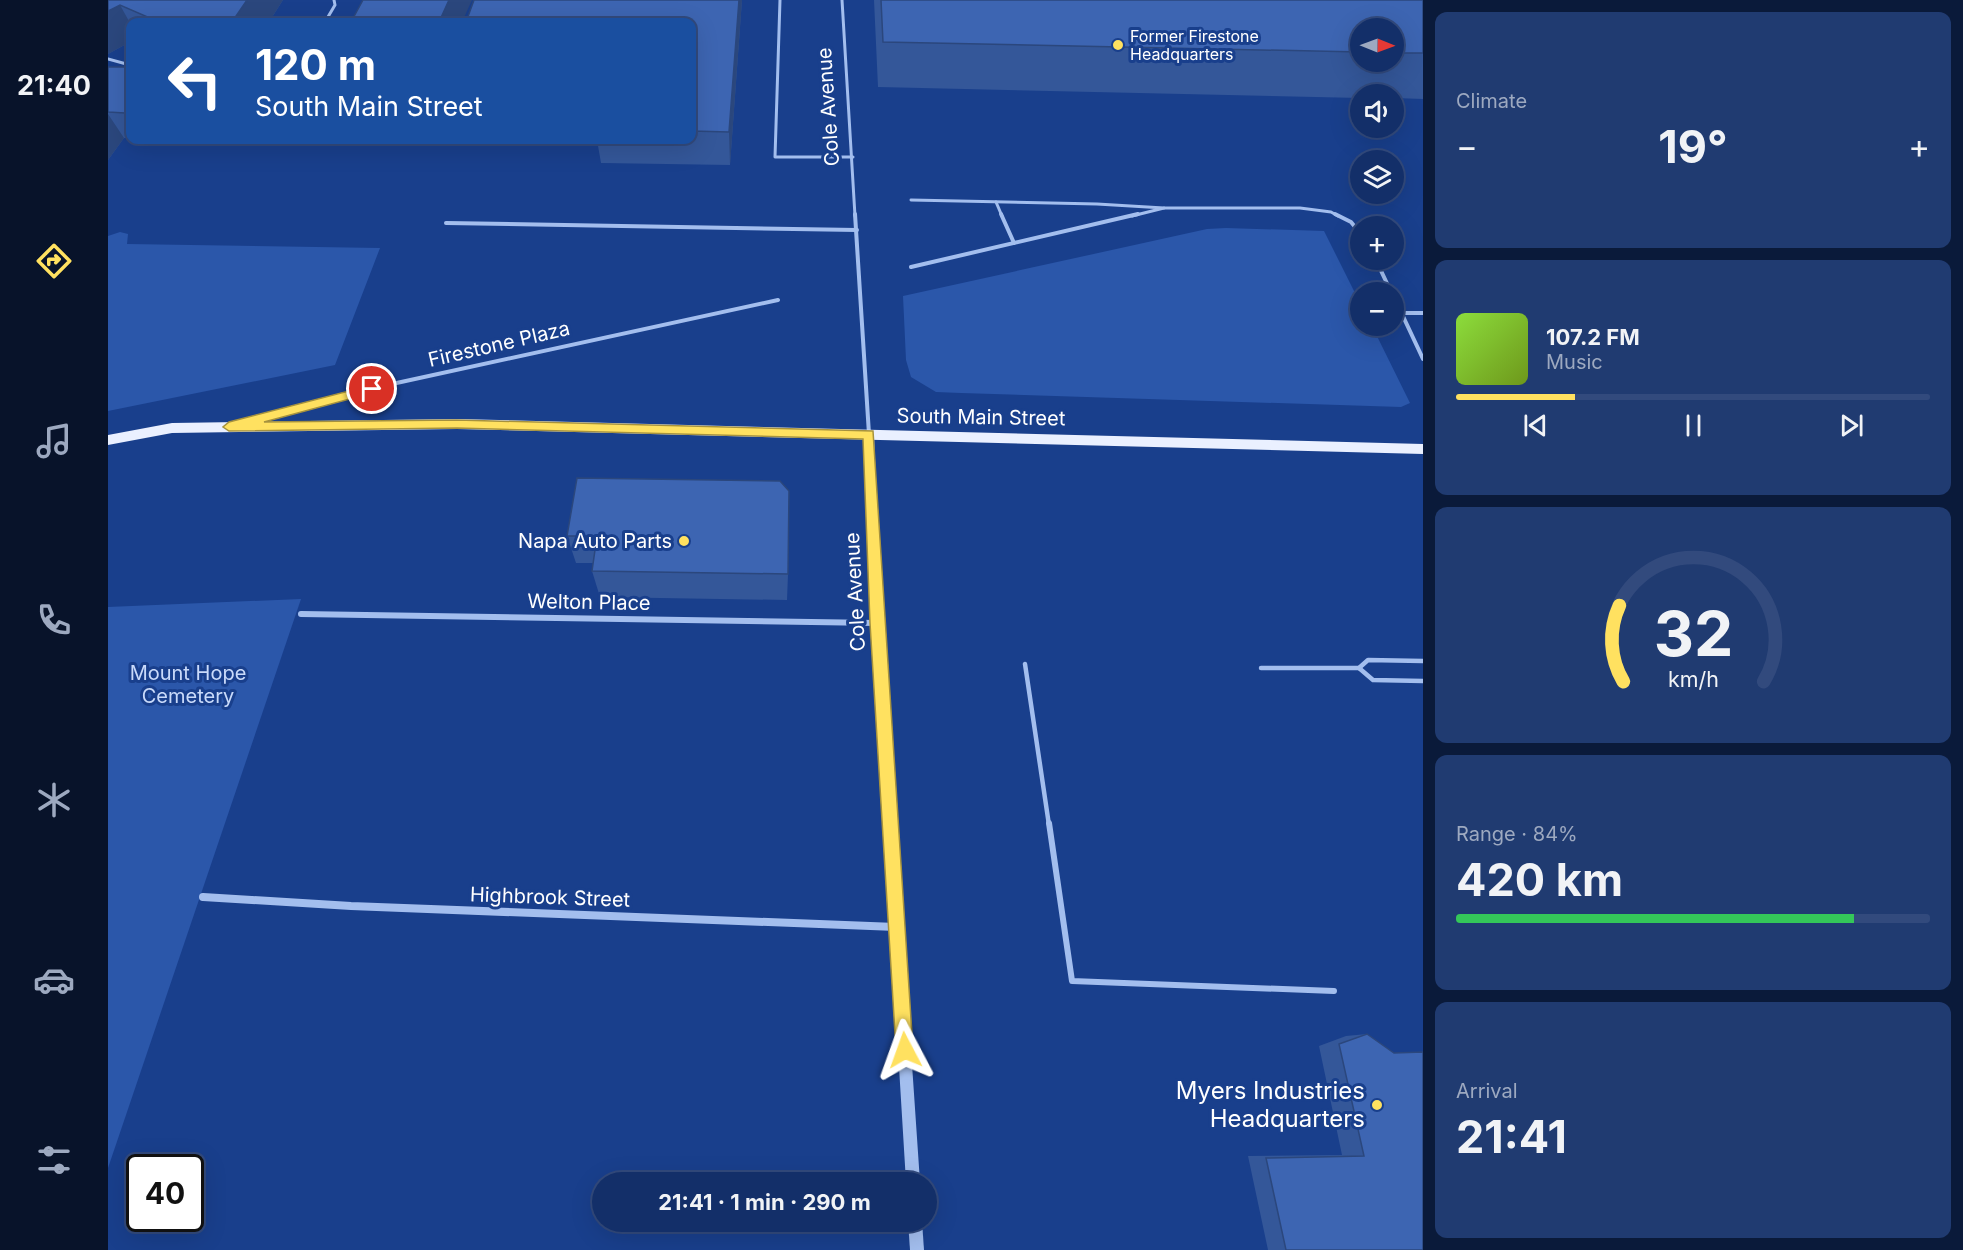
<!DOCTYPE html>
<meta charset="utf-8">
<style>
:root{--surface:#132f69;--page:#203b71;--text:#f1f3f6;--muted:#9da9c0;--line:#324a7d;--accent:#ffe160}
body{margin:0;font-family:Inter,sans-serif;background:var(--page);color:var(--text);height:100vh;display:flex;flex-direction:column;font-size:22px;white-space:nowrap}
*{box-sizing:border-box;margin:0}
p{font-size:20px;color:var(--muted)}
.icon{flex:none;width:33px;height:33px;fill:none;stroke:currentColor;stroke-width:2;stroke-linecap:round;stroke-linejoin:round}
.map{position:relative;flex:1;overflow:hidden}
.sheet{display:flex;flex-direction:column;gap:12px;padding:12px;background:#0a1a3a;width:540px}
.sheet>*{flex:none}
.banner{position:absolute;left:18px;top:18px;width:570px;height:126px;border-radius:12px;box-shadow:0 6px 24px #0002,0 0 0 2px var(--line);background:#1a4fa0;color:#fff;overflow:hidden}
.needle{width:39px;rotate:91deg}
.buttons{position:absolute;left:1242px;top:18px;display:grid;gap:12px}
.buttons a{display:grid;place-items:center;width:54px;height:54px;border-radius:50%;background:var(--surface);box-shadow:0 6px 24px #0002,0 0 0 2px var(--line);font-size:30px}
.speed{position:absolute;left:18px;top:1154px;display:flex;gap:12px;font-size:30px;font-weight:700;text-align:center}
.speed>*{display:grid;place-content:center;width:78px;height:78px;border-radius:50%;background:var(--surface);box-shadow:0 6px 24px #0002,0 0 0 2px var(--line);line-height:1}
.speed .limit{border:3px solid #111;border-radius:9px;background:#fff;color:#111}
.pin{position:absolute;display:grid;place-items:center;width:51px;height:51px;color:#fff;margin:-26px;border:3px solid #fff;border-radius:50%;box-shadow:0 2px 6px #0007}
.me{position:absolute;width:66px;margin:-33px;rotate:356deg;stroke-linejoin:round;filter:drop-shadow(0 0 4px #0008)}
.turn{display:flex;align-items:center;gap:21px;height:126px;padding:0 30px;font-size:27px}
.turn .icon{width:78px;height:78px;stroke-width:2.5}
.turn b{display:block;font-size:42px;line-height:51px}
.big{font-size:45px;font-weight:700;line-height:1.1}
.sheet .widget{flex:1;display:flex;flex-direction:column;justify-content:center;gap:9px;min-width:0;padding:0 21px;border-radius:12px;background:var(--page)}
.sheet .dial{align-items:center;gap:0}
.dial svg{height:156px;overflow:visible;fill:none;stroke:var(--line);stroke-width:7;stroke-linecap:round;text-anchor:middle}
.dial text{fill:var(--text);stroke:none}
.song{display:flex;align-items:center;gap:18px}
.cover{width:72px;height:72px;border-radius:9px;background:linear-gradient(135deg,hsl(90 70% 55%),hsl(80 70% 35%))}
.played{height:6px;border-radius:3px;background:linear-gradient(90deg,var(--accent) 25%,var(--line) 25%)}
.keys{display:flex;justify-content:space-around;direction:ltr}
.heat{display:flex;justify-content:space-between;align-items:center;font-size:33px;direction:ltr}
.charge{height:9px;border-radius:4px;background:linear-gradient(90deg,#34c759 84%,var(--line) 0)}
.trip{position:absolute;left:484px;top:1172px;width:345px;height:60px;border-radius:30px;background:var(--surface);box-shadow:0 6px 24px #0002,0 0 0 2px var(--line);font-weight:700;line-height:60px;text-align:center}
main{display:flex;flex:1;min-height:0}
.tabs{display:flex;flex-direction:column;width:108px;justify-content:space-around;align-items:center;background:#08132a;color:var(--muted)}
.tabs .icon{width:42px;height:42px}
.tabs .selected{color:var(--accent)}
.tabs b{font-size:27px;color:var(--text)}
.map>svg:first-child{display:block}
.green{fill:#2b57aa}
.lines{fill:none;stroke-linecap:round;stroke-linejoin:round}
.service-far3{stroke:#a3beee;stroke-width:3}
.service-far2{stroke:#a3beee;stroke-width:4}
.service-far1{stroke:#a3beee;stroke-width:4.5}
.service{stroke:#a3beee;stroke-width:6}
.minor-far1{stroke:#a3beee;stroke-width:6}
.minor{stroke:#a3beee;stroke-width:8}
.tertiary{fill:#a3beee;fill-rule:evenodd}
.primary{fill:#eaf0ff;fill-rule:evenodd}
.wall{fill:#345799;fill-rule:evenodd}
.shaded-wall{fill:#2b477d}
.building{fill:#3d65b2;stroke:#2b477d;stroke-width:1.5}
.route{fill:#ffe160;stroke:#a6923e;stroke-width:1.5}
.poi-dot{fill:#ffe160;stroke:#193f8c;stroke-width:2}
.labels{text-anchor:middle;stroke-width:6;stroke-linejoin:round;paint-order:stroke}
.far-poi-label{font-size:16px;fill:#fff;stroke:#193f8c;text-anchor:start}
.street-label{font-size:20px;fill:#fff;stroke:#193f8c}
.poi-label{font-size:20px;fill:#fff;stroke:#193f8c;text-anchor:end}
.park-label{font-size:20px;fill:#c9dafa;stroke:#193f8c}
.near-poi-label{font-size:24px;fill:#fff;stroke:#193f8c;text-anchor:end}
</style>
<main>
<nav class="tabs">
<b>21:40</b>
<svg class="icon selected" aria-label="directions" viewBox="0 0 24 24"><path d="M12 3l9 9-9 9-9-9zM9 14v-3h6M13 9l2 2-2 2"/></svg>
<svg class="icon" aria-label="music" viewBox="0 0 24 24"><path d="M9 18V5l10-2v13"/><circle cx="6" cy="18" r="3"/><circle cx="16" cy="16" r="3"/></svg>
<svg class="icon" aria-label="phone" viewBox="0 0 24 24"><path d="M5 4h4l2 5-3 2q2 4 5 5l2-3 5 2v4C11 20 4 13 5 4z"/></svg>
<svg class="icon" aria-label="climate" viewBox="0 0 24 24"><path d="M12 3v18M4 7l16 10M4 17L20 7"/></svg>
<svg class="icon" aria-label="car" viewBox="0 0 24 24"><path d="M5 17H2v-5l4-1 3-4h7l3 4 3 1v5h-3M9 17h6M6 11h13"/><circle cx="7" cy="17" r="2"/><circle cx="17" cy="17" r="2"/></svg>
<svg class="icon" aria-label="filters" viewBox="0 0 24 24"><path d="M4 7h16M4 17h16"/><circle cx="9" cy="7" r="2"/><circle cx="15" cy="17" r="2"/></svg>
</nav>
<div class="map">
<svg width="1315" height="1250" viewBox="0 0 1315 1250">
<rect width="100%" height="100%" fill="#193f8c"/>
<g class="green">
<polygon points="1118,228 1216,231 1252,303 1252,326 1264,326 1302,403 1293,407 853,393 828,392 803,377 798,360 795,296 1099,229"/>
<polygon points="12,232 20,234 19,244 272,248 227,365 0,411 0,236"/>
<polygon points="193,599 0,1168 0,607"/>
</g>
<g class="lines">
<g class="service-far3">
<polyline points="672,0 667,157 745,157"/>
<polyline points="734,0 747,216"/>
<polyline points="217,22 227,5 226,0"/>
<polyline points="0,59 22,65"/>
<polyline points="803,200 989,204 1056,208 1024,216"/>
<polyline points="888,202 894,216"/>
<polyline points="1056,208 1192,208 1223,212 1230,216"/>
</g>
<g class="service-far2">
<polyline points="747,214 761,434"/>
<polyline points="893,214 906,243"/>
<polyline points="1227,214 1243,222 1252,233"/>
<polyline points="338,223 749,230"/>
<polyline points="1268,260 1283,292"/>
<polyline points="803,267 1030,214"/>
<polyline points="1286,297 1315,359"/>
<polyline points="1293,313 1315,313"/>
<polyline points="135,423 284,384 670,300"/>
</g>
<g class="service-far1">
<polyline points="917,664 941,825"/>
<polyline points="1153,668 1251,668 1265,680 1315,681"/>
<polyline points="1251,668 1260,660 1315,661"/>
</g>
<polyline class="service" points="941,823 964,981 1226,991"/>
<polyline class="minor-far1" points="193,614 769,623"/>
<polyline class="minor" points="95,897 243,906 788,927"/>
<g class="tertiary">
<polygon points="761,431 766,434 774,623 812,1182 798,1182 764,623 756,434"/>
<polygon points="800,1221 814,1221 816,1250 802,1250"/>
</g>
<polygon class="primary" points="349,419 1315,444 1315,454 349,429 64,433 0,445 0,435 64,423"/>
</g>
<g class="wall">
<polygon points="0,0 175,0 161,22 22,22 22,42 0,54"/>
<polygon points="634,0 622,165 493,163 489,140 584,140 584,22"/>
<path d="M766,0h549v99l-29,-1v-4h-34v4l-482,-11zM1252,28h34v34h-34z"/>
<polygon points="0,67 22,67 22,138 16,138 0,160"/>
<polygon points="469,478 680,574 679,600 492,597 484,571 485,563 468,563 459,536"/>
<polygon points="1259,1034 1315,1250 1160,1250 1140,1156 1234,1155 1211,1046 1238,1036"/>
</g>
<g class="shaded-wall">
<polygon points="139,0 175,0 161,22 124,22"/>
<polygon points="341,0 364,0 354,22 331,22"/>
<polygon points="631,0 634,0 622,165 621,132"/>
<polygon points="12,5 22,23 22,42 0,54 0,11"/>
<polygon points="22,106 22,121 17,113"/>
<polygon points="0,114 16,138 0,160"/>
</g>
<g class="building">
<polygon points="0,0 139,0 124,22 51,22 12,5 0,11"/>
<polygon points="255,0 341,0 331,22 243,22"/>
<polygon points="366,0 631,0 621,132 584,131 584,22 358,22"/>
<polygon points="773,0 1315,0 1315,53 1286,53 1286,28 1252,28 1252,52 775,42"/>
<polygon points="0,67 22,67 22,106 17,113 0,112"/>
<polygon points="469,478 672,481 681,491 680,574 484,571 489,536 459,536"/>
<polygon points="1259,1034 1286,1053 1315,1052 1315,1250 1178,1250 1158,1158 1256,1156 1231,1044"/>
</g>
<polygon class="route" points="264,385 269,389 268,392 156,422 349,420 765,431 805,1050 803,1057 797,1059 790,1057 788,1050 762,623 755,439 349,428 121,431 115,427 121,422"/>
<g class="poi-dot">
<circle cx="1010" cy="45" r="6"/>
<circle cx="576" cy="541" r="6"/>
<circle cx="1269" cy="1105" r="6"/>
</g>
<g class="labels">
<g class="far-poi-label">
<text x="1022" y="42">Former Firestone<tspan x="1022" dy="18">Headquarters</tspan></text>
</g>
<g class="street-label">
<text transform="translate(720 107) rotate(-94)" y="7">Cole Avenue</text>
<text transform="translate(391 344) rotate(-13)" y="7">Firestone Plaza</text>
<text transform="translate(873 417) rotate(1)" y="7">South Main Street</text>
<text transform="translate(747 592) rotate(-93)" y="7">Cole Avenue</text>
<text transform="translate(481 602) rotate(1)" y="7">Welton Place</text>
<text transform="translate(442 897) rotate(2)" y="7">Highbrook Street</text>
</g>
<g class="poi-label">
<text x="564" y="548">Napa Auto Parts</text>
</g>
<g class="park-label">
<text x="80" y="680">Mount Hope<tspan x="80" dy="23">Cemetery</tspan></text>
</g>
<g class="near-poi-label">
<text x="1257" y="1099">Myers Industries<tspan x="1257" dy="28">Headquarters</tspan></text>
</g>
</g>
</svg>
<div class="buttons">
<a><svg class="needle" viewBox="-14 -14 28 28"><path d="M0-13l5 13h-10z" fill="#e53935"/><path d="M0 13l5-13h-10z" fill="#9da9c0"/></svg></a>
<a><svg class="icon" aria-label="sound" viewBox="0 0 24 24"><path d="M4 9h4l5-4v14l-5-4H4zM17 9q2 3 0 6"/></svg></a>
<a><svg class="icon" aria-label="layers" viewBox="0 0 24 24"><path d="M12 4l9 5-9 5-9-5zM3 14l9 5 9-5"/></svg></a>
<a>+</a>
<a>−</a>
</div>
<div class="speed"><div class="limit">40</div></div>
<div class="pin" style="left:264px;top:389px;background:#d93025"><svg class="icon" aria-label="arrive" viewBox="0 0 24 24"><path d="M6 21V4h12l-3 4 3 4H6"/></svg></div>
<svg class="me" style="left:797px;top:1050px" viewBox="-20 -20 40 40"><path d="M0-17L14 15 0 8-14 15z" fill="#ffe160" stroke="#fff" stroke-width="4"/></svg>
<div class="trip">21:41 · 1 min · 290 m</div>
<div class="banner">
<div class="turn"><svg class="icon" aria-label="left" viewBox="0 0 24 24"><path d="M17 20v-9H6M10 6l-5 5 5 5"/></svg><div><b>120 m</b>South Main Street</div></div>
</div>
</div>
<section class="sheet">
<div class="widget"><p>Climate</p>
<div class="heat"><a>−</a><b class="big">19°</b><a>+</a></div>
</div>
<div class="widget">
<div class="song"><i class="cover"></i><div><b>107.2 FM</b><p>Music</p></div></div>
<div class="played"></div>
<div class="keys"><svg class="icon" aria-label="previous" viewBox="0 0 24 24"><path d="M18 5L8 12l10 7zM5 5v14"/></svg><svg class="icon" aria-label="pause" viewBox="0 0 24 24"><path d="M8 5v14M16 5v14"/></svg><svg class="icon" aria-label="next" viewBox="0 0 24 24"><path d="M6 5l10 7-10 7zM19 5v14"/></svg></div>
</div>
<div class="widget dial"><svg viewBox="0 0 100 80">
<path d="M14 69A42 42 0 1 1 86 69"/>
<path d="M14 69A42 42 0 0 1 12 30" stroke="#ffe160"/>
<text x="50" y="56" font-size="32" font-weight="700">32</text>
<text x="50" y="72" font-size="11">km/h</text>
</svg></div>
<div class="widget"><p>Range · 84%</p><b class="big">420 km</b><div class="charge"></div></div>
<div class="widget"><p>Arrival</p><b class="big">21:41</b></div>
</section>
</main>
